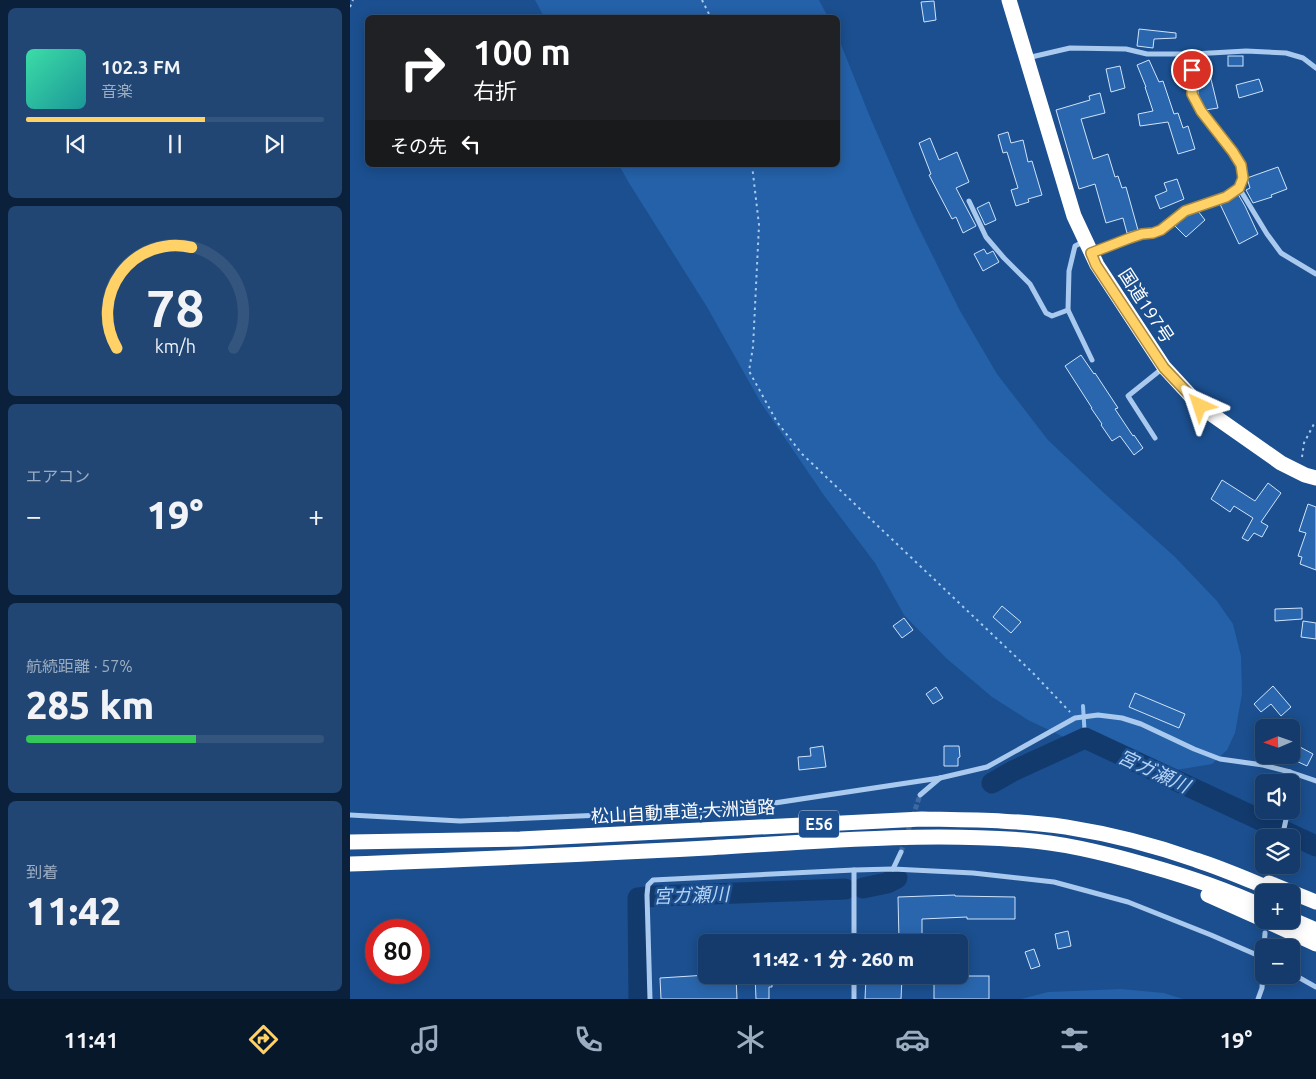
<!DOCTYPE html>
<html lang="ja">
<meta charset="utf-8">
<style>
:root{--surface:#143b6b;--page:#214673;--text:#f1f3f6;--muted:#9dadc1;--line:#33557e;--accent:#ffd166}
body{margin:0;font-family:Ubuntu,"Noto Sans JP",sans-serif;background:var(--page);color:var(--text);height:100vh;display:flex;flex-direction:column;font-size:19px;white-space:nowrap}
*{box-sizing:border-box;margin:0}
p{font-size:16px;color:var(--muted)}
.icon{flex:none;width:28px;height:28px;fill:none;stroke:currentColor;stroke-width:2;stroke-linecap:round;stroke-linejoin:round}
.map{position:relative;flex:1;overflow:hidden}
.side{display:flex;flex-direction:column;gap:8px;padding:8px;background:#0b203b;width:350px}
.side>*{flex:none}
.hud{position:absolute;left:15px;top:15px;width:475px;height:152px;border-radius:8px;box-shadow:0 2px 12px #0003,0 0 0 1px var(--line);background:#202124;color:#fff;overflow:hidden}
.needle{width:32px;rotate:268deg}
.controls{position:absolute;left:905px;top:719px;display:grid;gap:10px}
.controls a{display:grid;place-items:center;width:45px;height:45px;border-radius:8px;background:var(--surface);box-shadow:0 2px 12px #0003,0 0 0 1px var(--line);font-size:25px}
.speed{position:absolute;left:15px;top:919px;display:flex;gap:10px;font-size:25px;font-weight:700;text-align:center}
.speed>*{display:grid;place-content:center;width:65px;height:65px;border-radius:50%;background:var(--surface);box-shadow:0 2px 12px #0003,0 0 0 1px var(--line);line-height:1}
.speed .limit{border:8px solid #d22;background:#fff;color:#111}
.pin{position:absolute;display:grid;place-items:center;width:42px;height:42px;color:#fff;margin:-21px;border:2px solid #fff;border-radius:50%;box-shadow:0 1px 5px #0007}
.me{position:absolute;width:55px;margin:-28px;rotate:318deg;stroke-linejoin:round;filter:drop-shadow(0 0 4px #0008)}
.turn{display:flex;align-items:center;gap:18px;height:105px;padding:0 25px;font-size:22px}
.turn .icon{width:65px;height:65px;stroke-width:2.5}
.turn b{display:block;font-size:35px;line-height:42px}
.then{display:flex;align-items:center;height:48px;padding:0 25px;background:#0003;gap:10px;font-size:19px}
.big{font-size:38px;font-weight:800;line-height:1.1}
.side .card{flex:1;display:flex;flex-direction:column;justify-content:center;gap:8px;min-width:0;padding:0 18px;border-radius:8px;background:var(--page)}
.side .dial{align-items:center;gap:0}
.dial svg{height:130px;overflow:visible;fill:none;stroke:var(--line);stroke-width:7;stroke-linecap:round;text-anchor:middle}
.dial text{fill:var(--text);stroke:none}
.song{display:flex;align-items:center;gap:15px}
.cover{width:60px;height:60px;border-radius:8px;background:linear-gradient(135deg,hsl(160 70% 55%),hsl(180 70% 35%))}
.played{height:5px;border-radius:2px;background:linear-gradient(90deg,var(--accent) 60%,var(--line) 60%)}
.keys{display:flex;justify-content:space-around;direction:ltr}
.heat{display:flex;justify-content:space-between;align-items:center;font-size:28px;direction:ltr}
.charge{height:8px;border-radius:4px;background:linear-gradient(90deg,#34c759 57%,var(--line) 0)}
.trip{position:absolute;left:348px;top:934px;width:270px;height:50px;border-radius:8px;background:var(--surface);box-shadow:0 2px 12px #0003,0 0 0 1px var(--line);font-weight:800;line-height:50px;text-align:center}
.tabs{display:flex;height:80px;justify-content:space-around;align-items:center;background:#08182b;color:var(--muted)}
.tabs .icon{width:35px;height:35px}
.tabs .active{color:var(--accent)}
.tabs b{font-size:22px;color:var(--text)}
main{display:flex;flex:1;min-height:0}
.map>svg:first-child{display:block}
.green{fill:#2461a8}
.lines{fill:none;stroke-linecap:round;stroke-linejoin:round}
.stream{stroke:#9cc4f0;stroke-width:4}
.river{stroke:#123a6d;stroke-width:21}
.building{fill:#2a66ad;stroke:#cfe3fa}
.street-tunnel{stroke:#3d69a0;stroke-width:5;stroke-dasharray:5 2.5;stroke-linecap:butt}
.path{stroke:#a9c9ee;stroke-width:2;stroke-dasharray:2.5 4;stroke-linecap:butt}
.street{stroke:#a9c9ee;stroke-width:5}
.highway{stroke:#fff;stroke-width:15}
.route-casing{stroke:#a68842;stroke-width:12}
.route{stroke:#ffd166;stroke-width:9}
.labels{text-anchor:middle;stroke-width:5;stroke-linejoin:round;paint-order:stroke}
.shield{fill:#1b4f8f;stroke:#bbcadd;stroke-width:1}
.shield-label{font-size:16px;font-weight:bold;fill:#fff}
.street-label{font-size:18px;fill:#fff;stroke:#1b4f8f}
.water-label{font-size:19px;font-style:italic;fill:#b5d3f5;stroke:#1b4f8f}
</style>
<main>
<section class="side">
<div class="card">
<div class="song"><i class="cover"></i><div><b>102.3 FM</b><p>音楽</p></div></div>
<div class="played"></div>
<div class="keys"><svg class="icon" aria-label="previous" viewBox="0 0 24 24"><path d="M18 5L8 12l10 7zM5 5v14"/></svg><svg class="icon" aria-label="pause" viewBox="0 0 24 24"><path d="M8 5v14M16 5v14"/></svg><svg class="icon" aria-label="next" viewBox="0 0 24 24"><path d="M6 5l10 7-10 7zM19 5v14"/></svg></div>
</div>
<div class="card dial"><svg viewBox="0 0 100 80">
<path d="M14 69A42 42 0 1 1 86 69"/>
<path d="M14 69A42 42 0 0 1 60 7" stroke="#ffd166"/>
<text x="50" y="56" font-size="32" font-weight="700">78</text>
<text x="50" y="72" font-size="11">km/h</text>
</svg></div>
<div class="card"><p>エアコン</p>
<div class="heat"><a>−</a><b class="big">19°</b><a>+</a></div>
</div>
<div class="card"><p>航続距離 · 57%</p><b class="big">285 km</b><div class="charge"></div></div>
<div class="card"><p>到着</p><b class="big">11:42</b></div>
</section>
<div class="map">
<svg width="966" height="999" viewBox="0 0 966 999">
<rect width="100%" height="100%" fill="#1b4f8f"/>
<g class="green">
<polygon points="185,0 469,0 478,17 194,17"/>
<polygon points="488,37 520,117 564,218 609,309 647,374 698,440 755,494 825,557 867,601 883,624 891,656 892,694 885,733 877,750 862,764 820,771 799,768 778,763 757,753 720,740 678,720 642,697 596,658 554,615 525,563 473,494 411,403 357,307 279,183 269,165 488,165"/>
<polygon points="771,989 814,993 833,999 671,999 698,992"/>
</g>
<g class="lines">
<polyline class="stream" points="733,706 735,738"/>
<g class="river">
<polyline points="642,783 663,771 735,738 966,846"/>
<polyline points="513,888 537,883 547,878"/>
<polyline points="289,999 288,898 306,896 495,889"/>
</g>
</g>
<g class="building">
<polygon points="584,1 586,20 574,22 571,2"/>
<polygon points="789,29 826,33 826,38 804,39 803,48 787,46"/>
<rect x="878" y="56" width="15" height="10"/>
<polygon points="799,60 809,82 813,81 824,114 828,113 833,128 838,126 845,149 828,154 818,122 790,126 788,114 803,111 795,87 796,87 787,65"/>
<polygon points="770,66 775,88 761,92 756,69"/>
<polygon points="860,75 868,108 855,110 849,98 848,92 847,78"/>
<polygon points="909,79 913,91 889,98 886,85"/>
<polygon points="750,93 755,113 731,119 743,159 758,154 765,177 768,176 772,188 776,187 788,230 777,233 773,218 756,223 745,184 729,189 706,110 740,100 739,96"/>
<polygon points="658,132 661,143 673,140 678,162 682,161 692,195 678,199 679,202 666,206 661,190 668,188 657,152 653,153 648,135"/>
<polygon points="580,138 589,160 607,152 619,182 606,188 626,226 613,233 606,217 602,219 579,175 581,174 569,143"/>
<polygon points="928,167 937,189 921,195 922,197 903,203 896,190 900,188 897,178"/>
<polygon points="827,179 834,199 810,209 805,196 817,191 814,183"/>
<polygon points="888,194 895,206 908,234 889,244 870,204 878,201"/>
<polygon points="639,202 646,220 635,225 627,208"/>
<polygon points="848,211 855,220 836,237 825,226 837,215"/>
<polygon points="634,249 637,254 643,251 649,262 633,271 624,254"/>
<polygon points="731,355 744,374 745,373 768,408 765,409 783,436 784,435 793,448 784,455 770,436 762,441 751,425 752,424 741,408 742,408 715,366"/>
<polygon points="872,480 905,501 918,483 931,493 911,522 918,526 912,537 904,533 898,541 892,538 903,518 884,506 880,512 861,499"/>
<polygon points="958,504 966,507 966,570 950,564 952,557 948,556 956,533 949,531"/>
<polygon points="652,606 671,622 661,633 643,617"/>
<polygon points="952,608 952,619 925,621 925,609"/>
<polygon points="554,618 563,630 552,638 543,626"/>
<polygon points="953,621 966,623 966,639 951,637"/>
<polygon points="923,686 941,707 931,716 921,704 911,712 904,704"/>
<polygon points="586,687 593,698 583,704 576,694"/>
<polygon points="785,693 835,714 829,728 779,707"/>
<polygon points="473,746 476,767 449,770 448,757 461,756 460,748"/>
<polygon points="594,746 609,746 610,757 608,758 608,766 594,766"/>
<polygon points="950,747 963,754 957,766 944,760"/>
<polygon points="605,895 605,896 665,897 665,919 617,919 617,917 572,919 572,939 549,940 548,897"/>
<polygon points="718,931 721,946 708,949 705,934"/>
<polygon points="684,949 690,966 681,969 675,952"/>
<polygon points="357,975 386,975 387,999 311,999 310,978"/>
<polygon points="405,975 422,975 422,987 419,987 419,999 406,999"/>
<rect x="584" y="976" width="55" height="23"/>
<polygon points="516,977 552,978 551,999 515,999"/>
</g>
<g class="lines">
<g class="street-tunnel">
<polyline points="551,852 570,795"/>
<polyline points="924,882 927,865"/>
</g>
<g class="path">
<polyline points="352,0 361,18"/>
<polyline points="0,7 3,0"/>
<polyline points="402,165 409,225 403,347 399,371 427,422 452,454 683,673 720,712"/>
<polyline points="952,457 954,443 965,422 966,422"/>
</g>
<g class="street">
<polyline points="677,58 720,48 776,49 797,54 843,54 896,51 936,53 953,58 966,68"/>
<polyline points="889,188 917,234 931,253 966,274"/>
<polyline points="619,201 636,237 654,258 680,284 696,313 702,316 718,310 719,271 725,246 733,242"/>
<polyline points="744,252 780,238 792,234 803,233 811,230 835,211 876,197 889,188 893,178 891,165 883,152 851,111 842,94 843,54"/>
<polyline points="718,310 742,360"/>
<polyline points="805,438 778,396 813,368"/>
<polyline points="939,782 940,772"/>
<polyline points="570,795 590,778"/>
<polyline points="0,815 110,821 324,812 398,807 590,778 637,767 725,718 748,715 772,718 791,724 844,749 870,759 913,765 940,772 966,781"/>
<polyline points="932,838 938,810"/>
<polyline points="543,869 551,852"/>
<polyline points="504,942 504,870"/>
<polyline points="914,948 915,933"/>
<polyline points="941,973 966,987"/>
<polyline points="300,999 297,895 298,885 303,880 504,870 543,869 623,873 704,882 778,902 861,935 914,958"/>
<polyline points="504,999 504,975"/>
<polyline points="908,999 912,988 914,951"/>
</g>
<g class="highway">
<polyline points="659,0 724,216 747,265 814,367 850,406 931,463 955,475 966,478"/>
<path d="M0,842l170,-3 402,-20c48,1 97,1 144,8 44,7 88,18 130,33 28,9 55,21 82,32"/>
<path d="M0,864c119,-4 238,-10 357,-16 105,-6 211,-16 316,-8 43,3 86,14 127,26 39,11 77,24 114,41"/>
<polyline points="919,883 966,902"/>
<polyline points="858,895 914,920"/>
<polyline points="941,919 966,930"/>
<polyline points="914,920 966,944"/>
</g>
</g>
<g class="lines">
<g class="route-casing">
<polyline id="route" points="842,70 842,94 851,111 883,152 891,165 893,178 889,188 876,197 835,211 811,230 803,233 792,234 780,238 741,253 746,265 814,368 850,406"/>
</g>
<use href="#route" class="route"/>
</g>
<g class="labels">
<rect class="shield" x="449" y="810.5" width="40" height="27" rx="4"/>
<g class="shield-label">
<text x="469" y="830">E56</text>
</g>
<g class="street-label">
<text transform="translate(796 306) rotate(57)" y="6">国道197号</text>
<text transform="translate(333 812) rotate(-3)" y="6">松山自動車道;大洲道路</text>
</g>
<g class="water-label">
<text transform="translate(804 771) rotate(25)" y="7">宮ガ瀬川</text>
<text transform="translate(341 895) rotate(-2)" y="7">宮ガ瀬川</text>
</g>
</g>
</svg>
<div class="controls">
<a><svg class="needle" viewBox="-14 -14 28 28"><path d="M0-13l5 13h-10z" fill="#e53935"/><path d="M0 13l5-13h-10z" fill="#9dadc1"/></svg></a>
<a><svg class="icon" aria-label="sound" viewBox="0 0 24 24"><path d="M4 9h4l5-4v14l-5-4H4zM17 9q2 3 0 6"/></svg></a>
<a><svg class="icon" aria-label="layers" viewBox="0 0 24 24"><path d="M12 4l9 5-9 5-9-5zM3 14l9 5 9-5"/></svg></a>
<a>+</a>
<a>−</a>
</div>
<div class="speed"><div class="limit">80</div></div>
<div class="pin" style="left:842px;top:70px;background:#d93025"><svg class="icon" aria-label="arrive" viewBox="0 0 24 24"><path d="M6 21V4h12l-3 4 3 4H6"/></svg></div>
<svg class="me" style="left:850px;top:406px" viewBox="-20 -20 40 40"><path d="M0-17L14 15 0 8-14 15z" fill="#ffd166" stroke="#fff" stroke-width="4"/></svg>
<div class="trip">11:42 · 1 分 · 260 m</div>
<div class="hud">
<div class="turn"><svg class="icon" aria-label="right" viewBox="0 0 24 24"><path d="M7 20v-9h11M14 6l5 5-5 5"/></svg><div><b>100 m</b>右折</div></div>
<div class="then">その先<svg class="icon" aria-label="left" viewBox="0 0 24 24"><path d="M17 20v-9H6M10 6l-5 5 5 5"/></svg></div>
</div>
</div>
</main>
<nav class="tabs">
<b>11:41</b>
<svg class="icon active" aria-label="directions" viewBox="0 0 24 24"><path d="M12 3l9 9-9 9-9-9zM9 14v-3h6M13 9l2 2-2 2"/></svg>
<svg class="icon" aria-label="music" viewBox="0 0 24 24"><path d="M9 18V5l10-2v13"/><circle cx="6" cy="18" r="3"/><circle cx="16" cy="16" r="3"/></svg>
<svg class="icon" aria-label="phone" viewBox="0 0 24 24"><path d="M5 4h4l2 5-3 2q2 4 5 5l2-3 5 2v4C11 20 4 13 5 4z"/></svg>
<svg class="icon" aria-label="climate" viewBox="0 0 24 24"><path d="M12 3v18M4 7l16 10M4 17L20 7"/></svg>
<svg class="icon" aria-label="car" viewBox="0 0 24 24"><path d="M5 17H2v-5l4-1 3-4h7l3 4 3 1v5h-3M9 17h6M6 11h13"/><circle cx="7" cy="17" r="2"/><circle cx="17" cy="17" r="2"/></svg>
<svg class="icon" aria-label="filters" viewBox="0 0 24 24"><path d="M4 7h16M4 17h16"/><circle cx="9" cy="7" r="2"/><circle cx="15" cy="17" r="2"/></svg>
<b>19°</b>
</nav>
